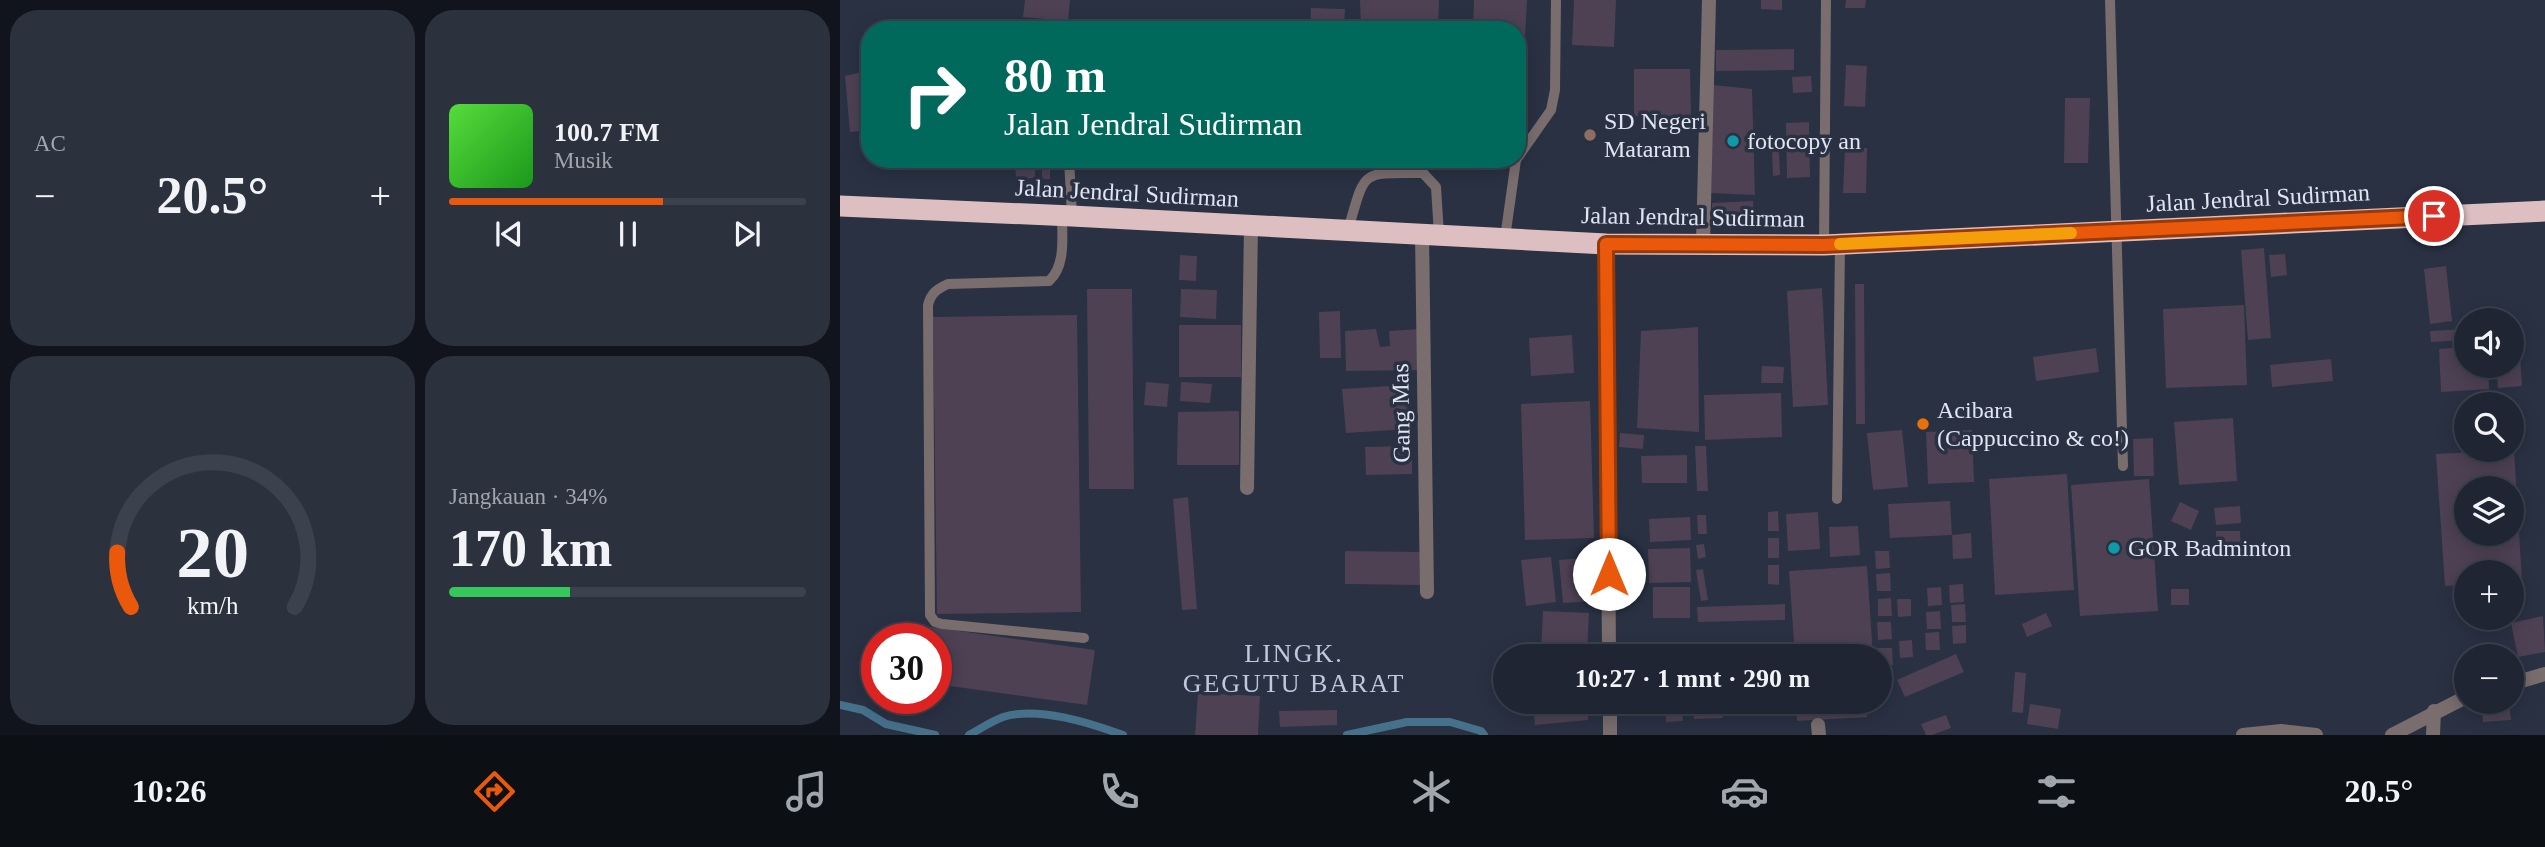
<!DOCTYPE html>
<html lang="id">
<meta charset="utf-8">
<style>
:root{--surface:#1f2532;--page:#2c313e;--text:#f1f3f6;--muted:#a1a5ac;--line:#3c424d;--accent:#ea580c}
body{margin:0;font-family:"Times New Roman",serif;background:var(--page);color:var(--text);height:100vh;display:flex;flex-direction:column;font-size:26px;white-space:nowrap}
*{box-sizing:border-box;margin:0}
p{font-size:23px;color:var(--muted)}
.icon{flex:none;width:38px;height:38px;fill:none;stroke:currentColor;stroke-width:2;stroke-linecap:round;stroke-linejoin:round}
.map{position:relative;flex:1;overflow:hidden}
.drawer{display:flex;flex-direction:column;gap:10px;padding:10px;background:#11141c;width:840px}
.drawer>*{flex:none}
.banner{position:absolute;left:21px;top:21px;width:665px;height:147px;border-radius:28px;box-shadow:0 4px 18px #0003,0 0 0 2px var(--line);background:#00695c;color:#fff;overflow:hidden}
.fabs{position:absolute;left:1614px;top:308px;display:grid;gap:14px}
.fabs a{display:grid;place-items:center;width:70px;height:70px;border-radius:50%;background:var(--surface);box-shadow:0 4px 18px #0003,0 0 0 2px var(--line);font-size:35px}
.speed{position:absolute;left:21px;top:623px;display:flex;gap:14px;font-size:35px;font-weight:700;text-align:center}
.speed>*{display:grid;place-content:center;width:91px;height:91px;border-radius:50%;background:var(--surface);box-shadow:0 4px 18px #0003,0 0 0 2px var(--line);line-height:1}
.speed .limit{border:10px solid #d22;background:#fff;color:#111}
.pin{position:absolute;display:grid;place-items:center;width:60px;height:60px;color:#fff;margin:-30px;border:4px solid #fff;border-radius:50%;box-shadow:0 2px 7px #0007}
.me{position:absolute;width:77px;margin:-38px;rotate:0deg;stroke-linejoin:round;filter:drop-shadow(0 0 5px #0008)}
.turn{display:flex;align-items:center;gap:24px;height:147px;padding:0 28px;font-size:32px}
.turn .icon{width:91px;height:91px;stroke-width:2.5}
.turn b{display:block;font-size:49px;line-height:60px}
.big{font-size:52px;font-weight:800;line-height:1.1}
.drawer .widget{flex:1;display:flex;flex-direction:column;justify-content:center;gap:10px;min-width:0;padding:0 24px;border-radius:28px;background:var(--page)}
.drawer .dial{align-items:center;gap:0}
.dial svg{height:182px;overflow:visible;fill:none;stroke:var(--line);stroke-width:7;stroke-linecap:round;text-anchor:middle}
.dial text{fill:var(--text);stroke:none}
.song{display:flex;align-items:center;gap:21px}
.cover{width:84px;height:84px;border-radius:10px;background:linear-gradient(135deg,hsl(110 70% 55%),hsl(120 70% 35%))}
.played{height:7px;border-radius:4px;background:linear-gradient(90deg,var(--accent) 60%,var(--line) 60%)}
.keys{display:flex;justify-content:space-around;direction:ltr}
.heat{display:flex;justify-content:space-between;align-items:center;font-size:38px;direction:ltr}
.charge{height:10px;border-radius:5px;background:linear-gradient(90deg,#34c759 34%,var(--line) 0)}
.drawer .tiles{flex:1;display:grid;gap:10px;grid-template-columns:repeat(2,1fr)}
.trip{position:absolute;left:653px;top:644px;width:399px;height:70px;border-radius:35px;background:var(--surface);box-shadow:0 4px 18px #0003,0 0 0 2px var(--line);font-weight:800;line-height:70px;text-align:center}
.menu{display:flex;height:112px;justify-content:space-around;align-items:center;background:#0c0f14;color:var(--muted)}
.menu .icon{width:49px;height:49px}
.menu .active{color:var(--accent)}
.menu b{font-size:32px;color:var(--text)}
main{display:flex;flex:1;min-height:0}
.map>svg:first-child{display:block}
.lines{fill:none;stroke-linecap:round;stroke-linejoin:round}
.stream{stroke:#46718b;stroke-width:8}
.building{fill:#4d4153;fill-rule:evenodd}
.lane{stroke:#796d6e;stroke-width:10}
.street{stroke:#796d6e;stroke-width:14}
.highway{stroke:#ddbfc1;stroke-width:21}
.route-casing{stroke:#983908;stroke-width:18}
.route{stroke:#ea580c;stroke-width:12}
.slow{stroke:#f59e0b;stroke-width:12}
.education-dot{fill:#8d6e63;stroke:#293143;stroke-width:2.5}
.culture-dot{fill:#0f9aa8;stroke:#293143;stroke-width:2.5}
.food-dot{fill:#e8710a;stroke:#293143;stroke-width:2.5}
.labels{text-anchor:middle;stroke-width:7;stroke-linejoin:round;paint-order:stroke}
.poi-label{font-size:24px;fill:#e0e5f1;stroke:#293143;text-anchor:start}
.street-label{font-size:24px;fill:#e0e5f1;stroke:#293143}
.neighbourhood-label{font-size:26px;letter-spacing:2px;fill:#bec9e0;stroke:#293143}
</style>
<main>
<section class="drawer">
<div class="tiles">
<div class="widget"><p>AC</p>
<div class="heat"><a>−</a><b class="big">20.5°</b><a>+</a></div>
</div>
<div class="widget">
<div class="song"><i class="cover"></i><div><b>100.7 FM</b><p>Musik</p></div></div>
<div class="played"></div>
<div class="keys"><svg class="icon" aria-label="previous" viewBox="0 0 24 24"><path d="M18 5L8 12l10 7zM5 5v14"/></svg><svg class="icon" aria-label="pause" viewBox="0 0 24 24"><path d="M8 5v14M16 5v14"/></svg><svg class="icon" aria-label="next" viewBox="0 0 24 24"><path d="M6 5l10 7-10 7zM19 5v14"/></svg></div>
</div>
<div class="widget dial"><svg viewBox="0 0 100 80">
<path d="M14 69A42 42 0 1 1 86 69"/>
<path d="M14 69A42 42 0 0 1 8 45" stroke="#ea580c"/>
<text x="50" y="56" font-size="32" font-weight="700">20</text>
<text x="50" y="72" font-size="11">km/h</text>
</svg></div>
<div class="widget"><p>Jangkauan · 34%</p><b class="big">170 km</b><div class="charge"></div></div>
</div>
</section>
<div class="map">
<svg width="1705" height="735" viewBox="0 0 1705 735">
<rect width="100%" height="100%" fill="#293143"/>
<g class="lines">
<g class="stream">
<polyline points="0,705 23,710 46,724 95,735"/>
<path d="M129,735c11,-6 23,-14 34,-18 35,-11 87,6 120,18"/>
<polyline points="507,735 567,722 610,722 641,731 644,735"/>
</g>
</g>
<g class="building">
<polygon points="185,0 230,0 228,21 183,17"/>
<polygon points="520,0 599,0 598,30 521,30"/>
<polygon points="634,0 687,0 685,36 677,36 677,30 633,30"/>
<polygon points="734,0 776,0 774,47 732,45"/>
<polygon points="921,0 942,0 942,10 921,9"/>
<polygon points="1006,0 1026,0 1025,8 1005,8"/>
<polygon points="471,8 505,9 504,30 470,30"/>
<polygon points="182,25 216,28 216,30 182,30"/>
<polygon points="954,49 954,70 876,71 876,50"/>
<polygon points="1006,65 1027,66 1025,107 1004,106"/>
<polygon points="794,69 850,69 851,116 794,116"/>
<polygon points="30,70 30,130 10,132 5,76"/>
<polygon points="971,76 972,92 953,93 952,77"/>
<polygon points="873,85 912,89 915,195 871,193"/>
<polygon points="1225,98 1250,98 1248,163 1224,163"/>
<polygon points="969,122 970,177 947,178 946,123"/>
<polygon points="1005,148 1027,148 1026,193 1003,193"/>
<polygon points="932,151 939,151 940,175 933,176"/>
<polygon points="60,159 77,159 78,167 60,168"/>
<polygon points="175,161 195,161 195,178 176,179"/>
<rect x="202" y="162" width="8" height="17"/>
<polygon points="913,201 914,213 872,214 872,203"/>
<polygon points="1424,248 1431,338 1408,340 1401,250"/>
<polygon points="1445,254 1447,275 1431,277 1429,255"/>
<polygon points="340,255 357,256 356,281 339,280"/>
<polygon points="1606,266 1612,321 1590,324 1584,269"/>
<polygon points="1015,284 1024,284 1025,424 1016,424"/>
<polygon points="982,288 988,405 953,407 947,291"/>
<polygon points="247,289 292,289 294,489 249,489"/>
<polygon points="341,289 377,290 376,319 340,317"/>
<polygon points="1404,305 1407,385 1326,388 1323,309"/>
<polygon points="500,311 501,358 480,358 479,312"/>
<polygon points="237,315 241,612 97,614 93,317"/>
<rect x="339" y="325" width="62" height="52"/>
<polygon points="1682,325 1683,336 1671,337 1671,326"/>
<polygon points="858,327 859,432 797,428 801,331"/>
<polygon points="536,329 540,347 550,346 549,331 580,329 581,370 506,371 505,331"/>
<polygon points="1626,329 1626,340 1591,342 1590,331"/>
<polygon points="732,335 734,373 691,376 689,338"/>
<polygon points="1679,341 1682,386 1658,388 1657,366 1671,366 1671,342"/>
<polygon points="1626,347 1626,366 1648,366 1649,389 1601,392 1599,349"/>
<polygon points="1256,348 1259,372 1196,381 1193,357"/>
<polygon points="1491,359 1493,381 1432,387 1430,365"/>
<polygon points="922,366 944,367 943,383 921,383"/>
<polygon points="306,382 329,384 327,407 304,405"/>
<polygon points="341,382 372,384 370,403 340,401"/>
<polygon points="566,385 569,429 506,433 502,389"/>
<polygon points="941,393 942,437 865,440 864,395"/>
<polygon points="750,401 754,538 685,540 681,404"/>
<polygon points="399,411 399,465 337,465 338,412"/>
<polygon points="1393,418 1397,481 1339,485 1334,422"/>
<polygon points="1062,430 1068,487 1033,490 1027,433"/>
<polygon points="1132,430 1134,482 1088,484 1086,432"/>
<polygon points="780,433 804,435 803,449 779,447"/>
<polygon points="1313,438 1314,476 1294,476 1293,439"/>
<polygon points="572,446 572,474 526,475 525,447"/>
<polygon points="855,446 866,446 868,491 857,491"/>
<path d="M1674,450l8,131 -11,1v-10h-45v13l-21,1 -9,-132zM1626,488h45v46h-45z"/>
<polygon points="847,455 847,483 802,483 801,456"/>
<polygon points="1227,474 1234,590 1155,595 1149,479"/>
<polygon points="1309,479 1318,611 1240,616 1231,485"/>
<polygon points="348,497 357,609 342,610 333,499"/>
<polygon points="1110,501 1112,535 1050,538 1048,504"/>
<polygon points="1340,502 1359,511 1351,530 1331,521"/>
<polygon points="1400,506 1401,523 1376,525 1374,508"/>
<polygon points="938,511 939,531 928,531 928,512"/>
<polygon points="978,512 980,549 948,551 946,514"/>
<polygon points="857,515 866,515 867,534 858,534"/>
<polygon points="850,517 851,540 810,542 809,519"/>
<polygon points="1018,526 1020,555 990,557 989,527"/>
<polygon points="1376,531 1400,531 1401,549 1376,549"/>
<polygon points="1131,533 1132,558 1113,559 1112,535"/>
<rect x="928" y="538" width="11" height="20"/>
<polygon points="864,544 866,557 858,559 856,545"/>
<polygon points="850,548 851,582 809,583 808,549"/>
<polygon points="505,551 581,552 580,585 505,584"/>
<polygon points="1035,551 1049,551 1050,568 1036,569"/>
<polygon points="711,557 716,602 686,606 681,560"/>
<polygon points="752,557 756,601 723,603 719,560"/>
<polygon points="928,565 939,565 939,585 928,584"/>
<polygon points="1027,566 1033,656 955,656 949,571"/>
<polygon points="863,569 868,600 861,601 856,570"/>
<polygon points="1050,573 1051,591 1037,591 1036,574"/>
<polygon points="1123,584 1124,602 1110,603 1109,585"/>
<rect x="813" y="587" width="37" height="31"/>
<polygon points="1101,587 1102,605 1088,606 1087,588"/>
<rect x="1331" y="589" width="18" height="16"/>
<polygon points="1051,598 1052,616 1038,616 1038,599"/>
<polygon points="1057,599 1071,599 1071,616 1058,617"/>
<polygon points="945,604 945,620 858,622 857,607"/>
<polygon points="1125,604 1126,622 1112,622 1111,605"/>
<polygon points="703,611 749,613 747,653 701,651"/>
<polygon points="1100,611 1101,629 1087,629 1086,612"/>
<polygon points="1206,613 1212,626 1187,637 1182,624"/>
<polygon points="1703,616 1705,652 1678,657 1671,623"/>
<polygon points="1037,622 1051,622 1052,639 1038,640"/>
<polygon points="1126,625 1126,643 1113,644 1112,626"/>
<polygon points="90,627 255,650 247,705 96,684 96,639 89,639"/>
<polygon points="1099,632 1100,650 1086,650 1085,633"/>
<polygon points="1072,640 1073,657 1060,658 1059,641"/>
<rect x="830" y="646" width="25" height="10"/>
<polygon points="1038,648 1052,648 1053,665 1040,666"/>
<polygon points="1116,654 1124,672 1065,697 1057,680"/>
<polygon points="1175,672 1186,673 1183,713 1172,712"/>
<polygon points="358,693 420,696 418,735 355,735"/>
<polygon points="693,702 747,702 748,720 695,725"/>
<polygon points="825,702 841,702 843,721 826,722"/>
<polygon points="853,702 882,702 883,718 854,719"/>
<polygon points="889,702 909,702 909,716 889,715"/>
<polygon points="1641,702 1669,702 1671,720 1643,722"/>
<polygon points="1190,704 1221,709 1218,729 1187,724"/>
<polygon points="1026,706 1027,717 957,721 957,710"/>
<polygon points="497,710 497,725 440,727 439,711"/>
<polygon points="1106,715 1111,728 1092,735 1086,735 1081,724"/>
</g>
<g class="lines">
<g class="lane">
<polyline points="1270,0 1283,466"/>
<polyline points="229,159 232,216"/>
<path d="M222,216c0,21 4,50 -13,65l-101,3c-11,5 -17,9 -20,21l2,310 5,7 7,2 142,14"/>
<path d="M508,230c18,-61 11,-57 75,-57l13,14 3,48"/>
<polyline points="665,238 676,160 711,110 715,90 716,0"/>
<polyline points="984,245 986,0"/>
<polyline points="997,499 1000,244"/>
</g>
<g class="street">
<polyline points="582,234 587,592"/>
<polyline points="766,244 769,656"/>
<polyline points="863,244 869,0"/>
<polyline points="407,488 411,225"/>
<polyline points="1671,684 1705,674"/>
<polyline points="770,702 770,735"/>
<polyline points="978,725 979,735"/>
<polyline points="1403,735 1441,731 1476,735"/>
<polyline points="1552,735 1626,697"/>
<polyline points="1593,735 1594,711"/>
</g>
<polyline class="highway" points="0,206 232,216 766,244 984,245 1705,211"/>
</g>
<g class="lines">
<g class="route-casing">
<polyline id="route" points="769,574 766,244 984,245 1594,216"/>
</g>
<use href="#route" class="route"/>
<polyline class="slow" points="1000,244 1231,233"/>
</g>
<circle class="education-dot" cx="750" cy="135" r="7"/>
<g class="culture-dot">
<circle cx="893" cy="141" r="7"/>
<circle cx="1274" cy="548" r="7"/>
</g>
<circle class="food-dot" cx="1083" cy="424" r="7"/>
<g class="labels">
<g class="poi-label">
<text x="764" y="129">SD Negeri<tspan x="764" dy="28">Mataram</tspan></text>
<text x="907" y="149">fotocopy an</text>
<text x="1097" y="418">Acibara<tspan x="1097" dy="28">(Cappuccino &amp; co!)</tspan></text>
<text x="1288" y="556">GOR Badminton</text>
</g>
<g class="street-label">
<text transform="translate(287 193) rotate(3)" y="8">Jalan Jendral Sudirman</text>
<text transform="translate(1418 198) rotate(-3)" y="8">Jalan Jendral Sudirman</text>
<text transform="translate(853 217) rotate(1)" y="8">Jalan Jendral Sudirman</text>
<text transform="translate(561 413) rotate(-91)" y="8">Gang Mas</text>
</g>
<g class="neighbourhood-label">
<text x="454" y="662">LINGK.<tspan x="454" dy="30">GEGUTU BARAT</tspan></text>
</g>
</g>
</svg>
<div class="fabs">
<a><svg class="icon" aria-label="sound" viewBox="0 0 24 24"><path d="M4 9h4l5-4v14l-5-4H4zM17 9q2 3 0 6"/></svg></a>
<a><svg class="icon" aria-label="search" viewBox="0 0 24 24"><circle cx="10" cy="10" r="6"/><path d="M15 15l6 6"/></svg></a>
<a><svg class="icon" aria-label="layers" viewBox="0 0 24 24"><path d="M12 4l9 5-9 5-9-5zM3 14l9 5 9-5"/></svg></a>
<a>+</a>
<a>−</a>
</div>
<div class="speed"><div class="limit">30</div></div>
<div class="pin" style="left:1594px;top:216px;background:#d93025"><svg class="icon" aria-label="arrive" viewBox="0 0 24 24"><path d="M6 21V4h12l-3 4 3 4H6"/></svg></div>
<svg class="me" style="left:769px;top:574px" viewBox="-20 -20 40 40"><circle r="19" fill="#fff"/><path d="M0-13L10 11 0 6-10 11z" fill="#ea580c"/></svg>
<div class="trip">10:27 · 1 mnt · 290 m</div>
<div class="banner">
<div class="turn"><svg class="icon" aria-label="right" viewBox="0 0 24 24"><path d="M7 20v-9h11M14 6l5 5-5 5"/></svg><div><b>80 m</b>Jalan Jendral Sudirman</div></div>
</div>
</div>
</main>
<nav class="menu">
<b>10:26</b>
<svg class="icon active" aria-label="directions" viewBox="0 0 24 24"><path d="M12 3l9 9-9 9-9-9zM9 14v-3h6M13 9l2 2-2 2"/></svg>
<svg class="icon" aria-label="music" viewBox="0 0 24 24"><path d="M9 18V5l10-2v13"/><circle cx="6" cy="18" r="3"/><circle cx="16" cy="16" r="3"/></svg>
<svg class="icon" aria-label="phone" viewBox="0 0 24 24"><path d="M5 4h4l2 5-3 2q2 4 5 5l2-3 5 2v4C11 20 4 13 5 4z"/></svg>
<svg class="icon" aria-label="climate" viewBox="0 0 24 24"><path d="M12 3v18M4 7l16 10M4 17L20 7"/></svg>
<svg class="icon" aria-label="car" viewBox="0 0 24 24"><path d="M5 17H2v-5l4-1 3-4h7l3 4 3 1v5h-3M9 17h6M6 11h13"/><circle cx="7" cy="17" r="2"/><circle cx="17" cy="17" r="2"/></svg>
<svg class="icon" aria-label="filters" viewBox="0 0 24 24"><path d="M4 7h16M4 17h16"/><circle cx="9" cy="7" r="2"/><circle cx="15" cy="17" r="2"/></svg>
<b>20.5°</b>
</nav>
